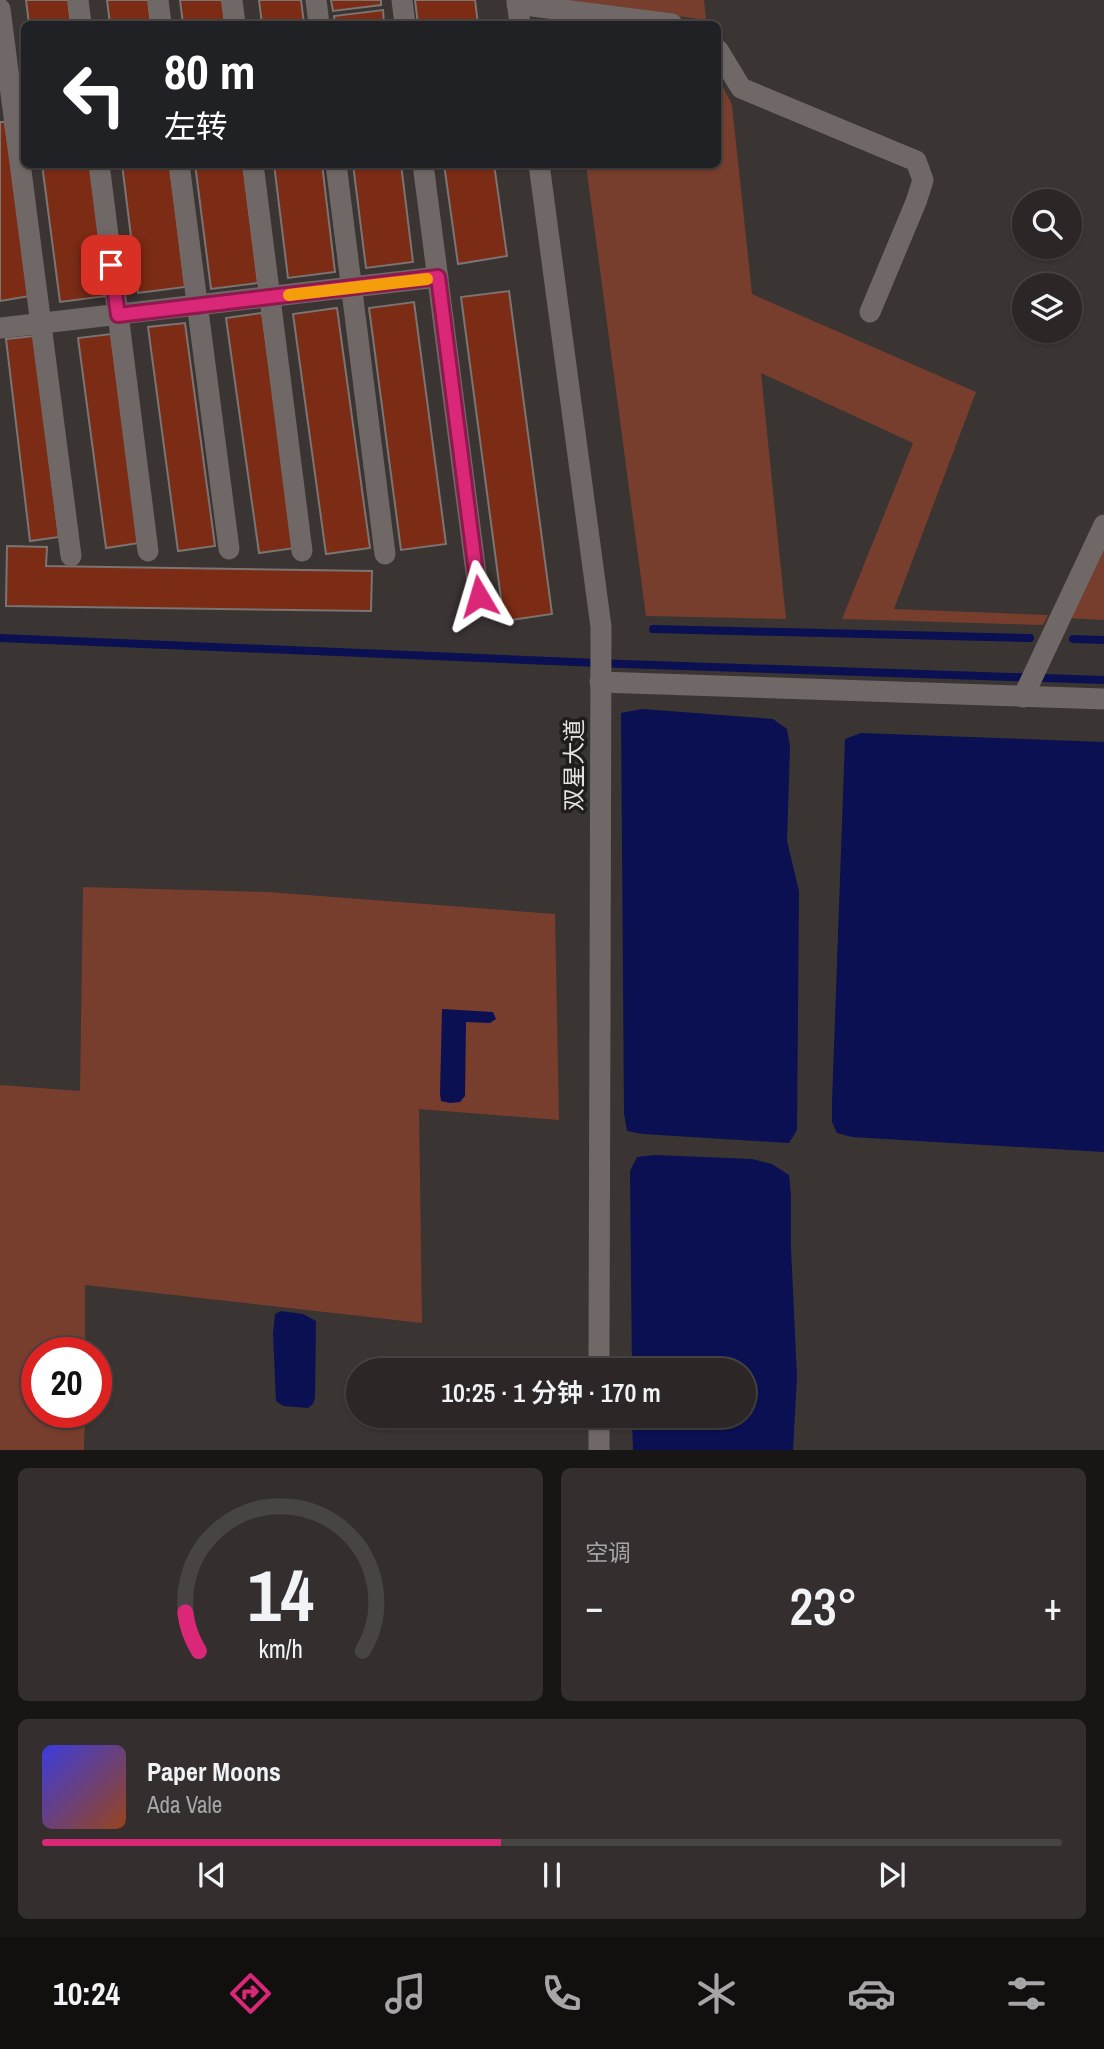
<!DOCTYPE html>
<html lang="zh">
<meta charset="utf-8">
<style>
:root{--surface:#2c2726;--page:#342f2e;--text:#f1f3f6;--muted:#a6a5a7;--line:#484443;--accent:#db2777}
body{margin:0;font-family:"Archivo Narrow","Noto Sans SC",sans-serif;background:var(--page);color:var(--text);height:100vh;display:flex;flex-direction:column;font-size:26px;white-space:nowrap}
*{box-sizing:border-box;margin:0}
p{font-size:23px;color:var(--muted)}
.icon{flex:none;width:38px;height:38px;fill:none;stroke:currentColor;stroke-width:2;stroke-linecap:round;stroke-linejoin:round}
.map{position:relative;height:1450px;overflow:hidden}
.panel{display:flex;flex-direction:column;gap:18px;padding:18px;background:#181515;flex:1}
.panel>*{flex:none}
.top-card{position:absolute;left:21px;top:21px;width:700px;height:147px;border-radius:10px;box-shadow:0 2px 5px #0004,0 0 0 2px var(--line);background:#202124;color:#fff;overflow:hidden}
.buttons{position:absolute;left:1012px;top:189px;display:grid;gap:14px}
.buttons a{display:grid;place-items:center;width:70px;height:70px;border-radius:50%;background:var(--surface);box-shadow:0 2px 5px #0004,0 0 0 2px var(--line);font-size:35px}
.speed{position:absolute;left:21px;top:1337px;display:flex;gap:14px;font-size:35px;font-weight:700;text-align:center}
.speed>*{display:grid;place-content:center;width:91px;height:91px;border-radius:50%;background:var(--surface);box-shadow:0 2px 5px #0004,0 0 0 2px var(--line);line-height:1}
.speed .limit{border:10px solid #d22;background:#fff;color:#111}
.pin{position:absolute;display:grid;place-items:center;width:60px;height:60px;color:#fff;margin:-30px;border-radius:14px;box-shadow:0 4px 10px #0006}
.me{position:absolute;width:77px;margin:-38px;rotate:353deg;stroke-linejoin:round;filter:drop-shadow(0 0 5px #0008)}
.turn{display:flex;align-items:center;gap:24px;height:147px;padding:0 28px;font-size:32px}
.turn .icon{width:91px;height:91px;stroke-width:2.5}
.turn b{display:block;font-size:49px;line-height:60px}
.big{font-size:52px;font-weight:600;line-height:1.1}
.panel .card{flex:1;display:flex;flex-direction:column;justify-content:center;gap:10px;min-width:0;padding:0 24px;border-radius:10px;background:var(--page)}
.panel .dial{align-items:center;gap:0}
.dial svg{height:182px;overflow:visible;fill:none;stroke:var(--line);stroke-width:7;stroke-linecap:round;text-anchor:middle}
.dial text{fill:var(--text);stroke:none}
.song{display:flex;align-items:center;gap:21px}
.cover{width:84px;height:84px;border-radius:10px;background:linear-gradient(135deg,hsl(240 70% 55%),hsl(20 70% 35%))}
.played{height:7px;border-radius:4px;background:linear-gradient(90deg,var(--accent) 45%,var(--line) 45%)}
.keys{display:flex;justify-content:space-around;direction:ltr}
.heat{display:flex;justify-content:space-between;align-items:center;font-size:38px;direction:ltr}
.panel .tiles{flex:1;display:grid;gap:18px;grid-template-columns:1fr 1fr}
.card:last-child{grid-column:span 2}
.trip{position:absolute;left:346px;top:1358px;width:410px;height:70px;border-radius:35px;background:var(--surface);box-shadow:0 2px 5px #0004,0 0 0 2px var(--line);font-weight:600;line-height:70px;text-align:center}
.menu{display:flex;height:112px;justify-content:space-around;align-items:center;background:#12100f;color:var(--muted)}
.menu .icon{width:49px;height:49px}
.menu .active{color:var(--accent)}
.menu b{font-size:32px;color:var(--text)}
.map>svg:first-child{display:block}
.green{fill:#773e2e}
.water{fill:#0a1052}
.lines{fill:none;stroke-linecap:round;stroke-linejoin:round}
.stream{stroke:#0a1052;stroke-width:8}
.building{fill:#7c2b15;stroke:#7a7472;stroke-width:2}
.minor{stroke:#6f6866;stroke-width:21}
.route-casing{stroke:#8e194d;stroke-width:18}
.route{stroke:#db2777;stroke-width:12}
.slow{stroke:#f59e0b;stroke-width:12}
.labels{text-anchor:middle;stroke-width:7;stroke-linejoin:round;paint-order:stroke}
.street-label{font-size:23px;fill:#e4e1e0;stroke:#1f1d1c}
</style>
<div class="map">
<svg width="1104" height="1451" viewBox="0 0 1104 1451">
<rect width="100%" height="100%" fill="#3a3433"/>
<g class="green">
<polygon points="564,0 704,0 706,20"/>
<polygon points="718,77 732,105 752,294 976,392 894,609 1048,615 1043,625 842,619 913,443 761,373 786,619 646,616 586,165 718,164"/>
<polygon points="1104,541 1104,620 1066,618"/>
<polygon points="83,887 268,892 555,914 559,1120 419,1109 422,1323 85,1285 85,1353 37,1353 37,1412 85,1412 84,1450 0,1450 0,1085 80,1091"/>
</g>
<g class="water">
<polygon points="642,709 773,719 787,729 790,747 787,841 799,891 797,1130 789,1143 643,1134 627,1131 624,1113 621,713"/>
<polygon points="861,733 1104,742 1104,1152 852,1137 837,1133 832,1122 832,1102 845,739"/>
<polygon points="442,1009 493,1012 496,1019 490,1023 466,1022 465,1096 460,1102 450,1103 441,1101 440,1094"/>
<polygon points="655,1155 752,1159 772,1164 789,1175 791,1196 791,1248 797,1377 793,1450 633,1450 632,1416 744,1416 744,1370 632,1370 630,1171 637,1157"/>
<polygon points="281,1311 303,1314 316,1321 315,1398 313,1404 308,1408 283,1406 276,1401 273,1334 275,1314"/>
</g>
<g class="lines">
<g class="stream">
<polyline points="653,629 1030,638"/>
<polyline points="0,638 623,664 1104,680"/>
<polyline points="1073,639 1104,640"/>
</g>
</g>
<g class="building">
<polygon points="26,0 68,0 71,24 29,24"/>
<polygon points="107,0 148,0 151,24 110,24"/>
<polygon points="180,0 222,0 225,24 183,24"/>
<polygon points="259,0 301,0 304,24 262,24"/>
<polygon points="331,0 381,0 381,5 333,11"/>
<polygon points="415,0 475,0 478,24 418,24"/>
<polygon points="383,10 384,24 335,24 334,16"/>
<polygon points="0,122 5,122 30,296 0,301"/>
<polygon points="42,164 90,164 107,296 60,302"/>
<polygon points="122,164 170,164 185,287 138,293"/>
<polygon points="195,164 243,164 258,283 211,289"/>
<polygon points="274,164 322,164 335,272 288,278"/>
<polygon points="353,164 401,164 413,262 366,268"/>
<polygon points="444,164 494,164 507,256 458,264"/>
<polygon points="509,291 552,614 504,621 461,297"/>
<polygon points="414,302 446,544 401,550 369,308"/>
<polygon points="337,308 370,548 326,554 293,314"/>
<polygon points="262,313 295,548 259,553 226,318"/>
<polygon points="185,323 215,546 178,551 148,327"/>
<polygon points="111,334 139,543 106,548 78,338"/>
<polygon points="34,336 59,537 30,541 6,339"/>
<polygon points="7,546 47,547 46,566 372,571 371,611 6,606"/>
</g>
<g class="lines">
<g class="minor">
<polyline points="78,0 81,24"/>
<polyline points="158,0 161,24"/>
<polyline points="232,0 235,24"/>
<polyline points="316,0 319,24"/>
<polyline points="402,0 405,24"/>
<polyline points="517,0 520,24"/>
<polyline points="517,4 672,24"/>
<polyline points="0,9 71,556"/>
<polyline points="718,50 741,88 916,161 923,180 916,202 870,312"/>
<polyline points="99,164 148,551"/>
<polyline points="179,164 229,549"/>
<polyline points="253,164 302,551"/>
<polyline points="336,164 385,554"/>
<polyline points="423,164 479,596"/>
<polyline points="539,164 601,627 599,1370"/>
<polyline points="0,328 438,277"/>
<polyline points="600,682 1104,699"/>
<polyline points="1023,697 1104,525"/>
<polyline points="599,1451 599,1416"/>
</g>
</g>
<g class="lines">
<g class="route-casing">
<polyline id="route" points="111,265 118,315 438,277 479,596"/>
</g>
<use href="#route" class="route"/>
<polyline class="slow" points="289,295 427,279"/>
</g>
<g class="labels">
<g class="street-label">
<text transform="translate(574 765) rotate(-90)" y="8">双星大道</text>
</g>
</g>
</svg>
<div class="buttons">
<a><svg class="icon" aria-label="search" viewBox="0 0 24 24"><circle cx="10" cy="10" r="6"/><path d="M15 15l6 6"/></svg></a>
<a><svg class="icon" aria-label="layers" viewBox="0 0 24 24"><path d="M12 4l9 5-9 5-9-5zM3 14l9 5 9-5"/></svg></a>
</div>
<div class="speed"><div class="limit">20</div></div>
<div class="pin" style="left:111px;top:265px;background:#d93025"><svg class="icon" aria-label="arrive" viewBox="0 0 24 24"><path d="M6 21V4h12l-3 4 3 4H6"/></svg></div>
<svg class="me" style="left:479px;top:596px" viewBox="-20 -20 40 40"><path d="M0-17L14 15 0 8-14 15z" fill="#db2777" stroke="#fff" stroke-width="4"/></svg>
<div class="trip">10:25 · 1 分钟 · 170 m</div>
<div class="top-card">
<div class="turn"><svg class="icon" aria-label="left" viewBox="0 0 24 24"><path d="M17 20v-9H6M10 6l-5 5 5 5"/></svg><div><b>80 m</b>左转</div></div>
</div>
</div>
<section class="panel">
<div class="tiles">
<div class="card dial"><svg viewBox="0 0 100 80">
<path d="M14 69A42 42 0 1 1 86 69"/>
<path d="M14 69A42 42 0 0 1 8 52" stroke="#db2777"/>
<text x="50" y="56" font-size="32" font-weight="700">14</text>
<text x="50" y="72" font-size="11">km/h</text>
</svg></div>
<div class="card"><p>空调</p>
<div class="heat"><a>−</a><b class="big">23°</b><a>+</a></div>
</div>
<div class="card">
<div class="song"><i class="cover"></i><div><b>Paper Moons</b><p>Ada Vale</p></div></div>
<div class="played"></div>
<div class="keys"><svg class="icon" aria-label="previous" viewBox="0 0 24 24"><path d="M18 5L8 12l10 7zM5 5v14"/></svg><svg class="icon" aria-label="pause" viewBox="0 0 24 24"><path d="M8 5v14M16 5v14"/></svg><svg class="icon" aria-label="next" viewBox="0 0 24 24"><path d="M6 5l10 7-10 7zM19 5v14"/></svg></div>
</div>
</div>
</section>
<nav class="menu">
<b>10:24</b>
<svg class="icon active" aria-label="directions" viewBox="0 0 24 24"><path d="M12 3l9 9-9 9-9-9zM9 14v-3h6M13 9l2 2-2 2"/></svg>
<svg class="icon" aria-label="music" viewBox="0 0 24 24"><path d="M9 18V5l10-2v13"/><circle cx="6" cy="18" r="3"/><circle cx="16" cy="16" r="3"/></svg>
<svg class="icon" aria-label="phone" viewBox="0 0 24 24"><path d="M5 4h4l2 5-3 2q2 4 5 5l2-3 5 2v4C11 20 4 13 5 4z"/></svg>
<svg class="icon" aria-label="climate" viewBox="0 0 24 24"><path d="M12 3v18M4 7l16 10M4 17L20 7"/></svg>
<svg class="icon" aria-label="car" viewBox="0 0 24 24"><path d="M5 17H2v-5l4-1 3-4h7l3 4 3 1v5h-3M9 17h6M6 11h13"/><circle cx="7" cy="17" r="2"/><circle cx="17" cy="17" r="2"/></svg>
<svg class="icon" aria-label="filters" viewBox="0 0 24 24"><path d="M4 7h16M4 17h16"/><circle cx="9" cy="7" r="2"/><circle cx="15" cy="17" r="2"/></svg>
</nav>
